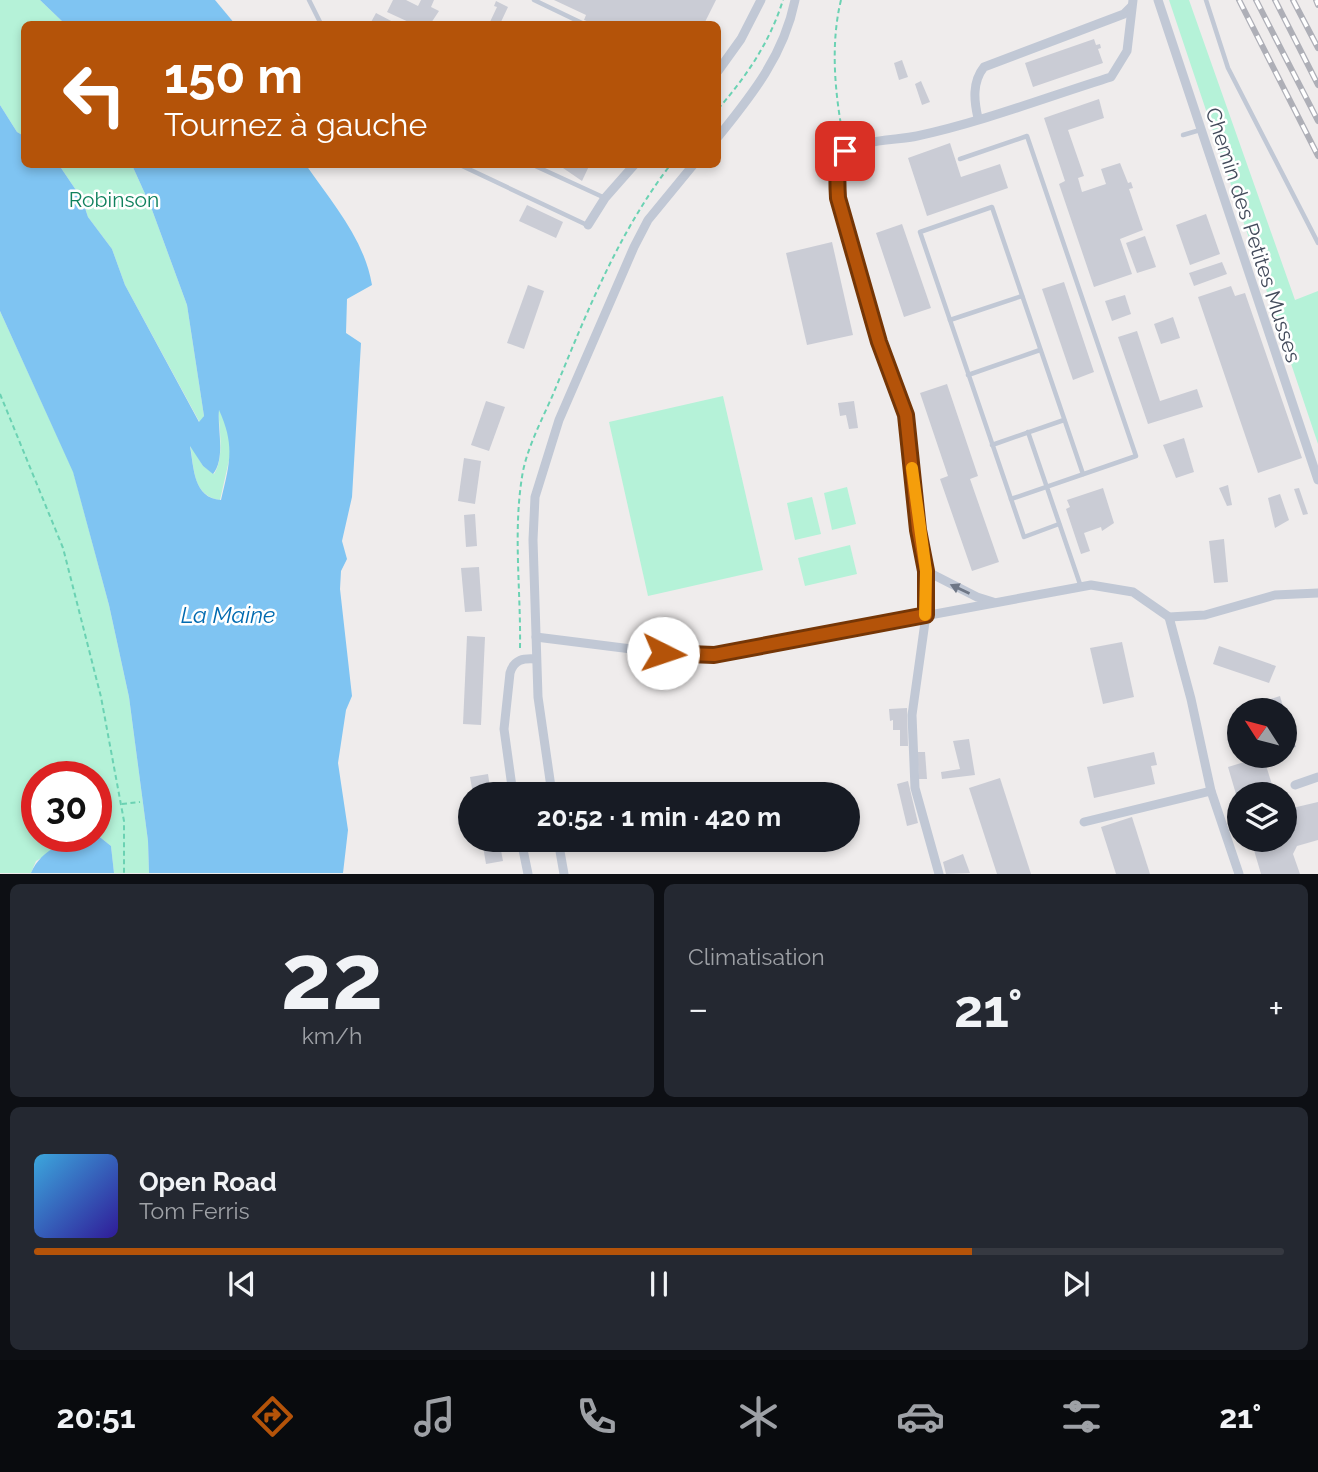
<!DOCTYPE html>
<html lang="fr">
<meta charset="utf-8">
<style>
:root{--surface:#171b24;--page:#242831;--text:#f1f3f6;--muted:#9ea1a6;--line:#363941;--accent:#b45309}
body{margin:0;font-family:Raleway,sans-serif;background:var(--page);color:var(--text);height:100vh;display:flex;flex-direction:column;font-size:26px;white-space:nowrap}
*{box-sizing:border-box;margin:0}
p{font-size:23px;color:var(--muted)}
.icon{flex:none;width:38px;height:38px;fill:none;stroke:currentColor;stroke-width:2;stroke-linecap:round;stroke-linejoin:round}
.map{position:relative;height:874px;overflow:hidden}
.side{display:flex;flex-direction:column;gap:10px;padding:10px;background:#0d0f14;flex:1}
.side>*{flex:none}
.top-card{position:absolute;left:21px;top:21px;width:700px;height:147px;border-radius:10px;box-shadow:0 4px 10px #0003;background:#b45309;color:#fff;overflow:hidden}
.needle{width:46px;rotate:306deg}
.tools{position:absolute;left:1227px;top:698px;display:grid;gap:14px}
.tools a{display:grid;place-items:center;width:70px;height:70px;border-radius:50%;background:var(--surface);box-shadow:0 4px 10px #0003;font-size:35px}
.speed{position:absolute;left:21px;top:761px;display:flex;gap:14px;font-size:35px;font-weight:700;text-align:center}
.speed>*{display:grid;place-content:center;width:91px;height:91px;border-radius:50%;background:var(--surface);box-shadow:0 4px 10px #0003;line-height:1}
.speed .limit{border:10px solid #d22;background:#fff;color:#111}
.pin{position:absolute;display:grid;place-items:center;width:60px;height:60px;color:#fff;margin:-30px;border-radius:14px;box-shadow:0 4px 10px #0006}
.me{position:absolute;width:77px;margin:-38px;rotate:94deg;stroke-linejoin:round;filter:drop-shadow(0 0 5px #0008)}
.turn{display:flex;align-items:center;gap:24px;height:147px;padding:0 28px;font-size:32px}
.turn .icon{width:91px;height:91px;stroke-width:2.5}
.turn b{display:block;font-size:49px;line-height:60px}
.big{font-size:52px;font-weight:700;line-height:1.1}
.side .widget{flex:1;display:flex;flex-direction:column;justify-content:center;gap:10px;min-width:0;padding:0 24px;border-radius:10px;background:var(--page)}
.side .dial{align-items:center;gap:0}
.dial b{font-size:91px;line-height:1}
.song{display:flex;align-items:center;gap:21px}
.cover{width:84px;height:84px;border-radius:10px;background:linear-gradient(135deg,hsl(200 70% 55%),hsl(250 70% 35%))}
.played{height:7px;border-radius:4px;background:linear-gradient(90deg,var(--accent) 75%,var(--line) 75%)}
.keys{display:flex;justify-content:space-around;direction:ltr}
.heat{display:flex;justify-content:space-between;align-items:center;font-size:38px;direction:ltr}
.side .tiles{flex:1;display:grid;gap:10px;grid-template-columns:1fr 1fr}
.widget:last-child{grid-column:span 2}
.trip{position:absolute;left:458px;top:782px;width:402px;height:70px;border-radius:35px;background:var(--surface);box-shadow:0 4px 10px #0003;font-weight:700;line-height:70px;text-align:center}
.tab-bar{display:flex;height:112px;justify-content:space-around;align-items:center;background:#090b0e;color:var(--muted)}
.tab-bar .icon{width:49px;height:49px}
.tab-bar .current{color:var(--accent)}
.tab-bar b{font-size:32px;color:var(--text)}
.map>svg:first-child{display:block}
.green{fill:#b5f2d8}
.water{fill:#7fc4f2;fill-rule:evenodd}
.building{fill:#caccd5}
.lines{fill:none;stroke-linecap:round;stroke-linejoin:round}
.path{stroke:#6bd2b3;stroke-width:2;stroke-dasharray:5 3.5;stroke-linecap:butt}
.service{stroke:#c1c8d5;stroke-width:4.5}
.minor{stroke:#c1c8d5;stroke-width:9}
.rail-casing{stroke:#aeafb7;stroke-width:6}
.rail{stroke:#fff;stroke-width:3.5;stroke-dasharray:10;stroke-linecap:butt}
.oneway{fill:#6f7786}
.route-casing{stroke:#753606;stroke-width:18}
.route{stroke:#b45309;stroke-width:12}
.slow{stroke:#f59e0b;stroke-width:12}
.labels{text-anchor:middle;stroke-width:5;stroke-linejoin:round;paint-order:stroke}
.park-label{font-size:21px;fill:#0f815d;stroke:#fff}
.street-label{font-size:21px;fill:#434b5b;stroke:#fff}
.water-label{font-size:23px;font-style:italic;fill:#016ab0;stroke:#fff}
</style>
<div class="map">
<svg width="1318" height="874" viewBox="0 0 1318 874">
<rect width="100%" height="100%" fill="#efecec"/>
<g class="green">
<polygon points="0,0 40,0 65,24 24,24 24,136 17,132 0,105"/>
<polygon points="1169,0 1189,0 1295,300 1318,291 1318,444"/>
<polygon points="59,165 132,165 151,207 187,305 204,416 200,423 125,285 112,249 88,217 82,199"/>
<polygon points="0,311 73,471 109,605 129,697 148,841 149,873 114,873 111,846 96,834 96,777 37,777 37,836 78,837 36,861 31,873 0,873"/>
<polygon points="723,396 763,570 648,596 609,422"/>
<path d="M218,407l12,26v23l-10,44c-28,-4 -26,-33 -30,-56l13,22 11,8c11,-16 5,-48 4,-67z"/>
<polygon points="847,487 856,524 832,530 824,493"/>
<polygon points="812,497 821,534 795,540 787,503"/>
<polygon points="850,545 857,574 805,586 798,558"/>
</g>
<g class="water">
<polygon points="40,0 215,0 235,24 65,24"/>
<path d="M0,105l17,27 7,4v28l35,1 23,34 6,18 24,32 13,36 74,137 5,-6 -17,-111 -36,-98 -19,-42h174c26,38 58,73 66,120l-25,14 -1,34 15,10 -9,154 -10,44 5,18 -6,12 -1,18 12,107 -6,14 -8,53 10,67 -5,43h-194l-1,-32 -19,-144 -20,-92 -36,-133 -73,-161zM219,410c16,35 11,53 2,90 -28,-2 -27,-32 -31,-54l13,20 10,8c13,-16 4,-47 6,-64z"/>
<path d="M96,834l15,12 3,27h-83c10,-24 40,-37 65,-37z"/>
</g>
<g class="building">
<polygon points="393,0 406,0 418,6 421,0 434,0 431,7 439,11 431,23 413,24 387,12"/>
<polygon points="554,0 716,0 704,24 594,24 584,20 586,15"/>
<polygon points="496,1 508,7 500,24 489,24 497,7 494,6"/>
<polygon points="376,13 395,23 394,24 370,24"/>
<polygon points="1094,39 1096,45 1100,44 1101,48 1098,49 1103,63 1033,87 1025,63"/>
<polygon points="902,60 908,77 899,80 894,63"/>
<polygon points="921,81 930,102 922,105 915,84"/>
<polygon points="1099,99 1104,118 1068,130 1084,176 1078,178 1082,192 1106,184 1101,169 1120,163 1128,183 1131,182 1133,188 1129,189 1143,230 1120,239 1132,274 1094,287 1059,184 1065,181 1044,118"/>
<polygon points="950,143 961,177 1000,164 1008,188 927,216 908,158"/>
<polygon points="569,164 590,164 582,181 563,168 565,165"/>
<polygon points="527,205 563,222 556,238 519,221"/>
<polygon points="1206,214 1220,254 1190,265 1176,225"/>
<polygon points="902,224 931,308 904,317 876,233"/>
<polygon points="1145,236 1156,267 1137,273 1126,243"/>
<polygon points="832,242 853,335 807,345 786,253"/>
<polygon points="1222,262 1227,274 1194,286 1189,273"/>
<polygon points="1064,282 1094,372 1073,380 1042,289"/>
<polygon points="528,285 544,291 524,349 507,343"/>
<polygon points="1231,286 1235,296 1245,293 1302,458 1258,473 1198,297"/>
<polygon points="1125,295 1131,314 1112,321 1105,301"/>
<polygon points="1173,317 1180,338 1161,344 1154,324"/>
<polygon points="1137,331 1160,401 1197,389 1203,407 1148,424 1118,337"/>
<polygon points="947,384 978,476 970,479 999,562 972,571 940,479 948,476 920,393"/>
<polygon points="486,401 505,407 489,451 471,445"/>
<polygon points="854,401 858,428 849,429 846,415 840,416 838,403"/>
<polygon points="1184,438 1194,472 1176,478 1163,445"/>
<polygon points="464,458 481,461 475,504 458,501"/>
<polygon points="1228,485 1232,505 1227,506 1219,488"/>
<polygon points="1103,488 1114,523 1102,531 1101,527 1084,533 1090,551 1081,554 1066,509 1070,507 1067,500"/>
<polygon points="1299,488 1308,514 1303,515 1294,489"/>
<polygon points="1280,494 1289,520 1275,528 1268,498"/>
<polygon points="475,514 477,546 466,547 464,515"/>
<polygon points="1224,539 1228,582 1214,583 1209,541"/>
<polygon points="479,567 482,611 465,612 461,568"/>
<polygon points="467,636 485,637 481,725 463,724"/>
<polygon points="1122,642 1134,697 1103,704 1090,648"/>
<polygon points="1219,646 1276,666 1269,683 1213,664"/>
<polygon points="1280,696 1284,710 1239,710 1238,718 1236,710"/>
<polygon points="907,708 908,746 900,746 900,730 893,730 893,720 890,721 889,709"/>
<polygon points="1284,713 1296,747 1284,750"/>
<polygon points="969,739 975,775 942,779 941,772 960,769 953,741"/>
<polygon points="917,752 925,752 927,779 919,779"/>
<polygon points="1154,752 1157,765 1151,766 1155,784 1094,798 1087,767"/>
<polygon points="1250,756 1263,756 1275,794 1239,794 1238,801 1228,767 1251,760"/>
<polygon points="488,774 491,794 473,794 470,777"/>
<polygon points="1000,778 1031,874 997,874 969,788"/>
<polygon points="908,781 918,823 907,826 897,784"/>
<polygon points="1318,802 1318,840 1297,846 1293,854 1300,874 1261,874 1251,840 1284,840 1284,810"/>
<polygon points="1132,817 1150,874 1116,874 1101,827"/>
<polygon points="482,840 499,840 503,861 486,864"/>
<polygon points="963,854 970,873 946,874 943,862"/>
</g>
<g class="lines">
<g class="path">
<path d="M841,0c-11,45 -6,96 3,141"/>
<path d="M718,109c28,-32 52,-67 65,-109"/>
<polyline points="0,394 63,548 101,697 124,821 124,874"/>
<path d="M520,648c1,-56 -7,-115 2,-171 4,-28 21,-59 32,-85 33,-80 64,-159 117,-228"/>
<polyline points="122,804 140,802"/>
</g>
<g class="service">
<polyline points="309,0 321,24"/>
<polyline points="534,0 584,24"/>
<polyline points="1206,0 1228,68 1318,243"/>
<polyline points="1183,135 1200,130"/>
<polyline points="960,159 1027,136 1136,456 1011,499"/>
<polyline points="458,164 587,225"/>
<polyline points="531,164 605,198"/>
<polyline points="950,320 1022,296"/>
<polyline points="968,375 1040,350"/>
<polyline points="1028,432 1081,587"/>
<polyline points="992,445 1064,420"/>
<polyline points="1059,524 1024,537 920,232 992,207 1083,474"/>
</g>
<g class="minor">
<polyline points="1158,0 1318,480"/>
<polyline points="718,71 741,39 761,0"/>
<path d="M978,118c-4,-17 -6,-36 6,-51l140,-53 7,-7"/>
<path d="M718,137c34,-42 66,-82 77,-137"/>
<polyline points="588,225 605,198 635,164"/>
<polyline points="926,571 977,597 993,602"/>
<polyline points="1169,617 1191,699 1211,791 1239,874"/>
<polyline points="536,637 687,656 714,655 1091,585 1133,592 1169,617 1205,615 1275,595 1318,593"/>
<polyline points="1295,785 1318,777"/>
<path d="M513,794l-9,-65 6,-56c4,-14 14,-15 26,-14"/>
<polyline points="552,794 538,697 533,540 535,497 559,420 634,247 648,220 694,164"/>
<polyline points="1084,822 1211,791"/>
<polyline points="521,840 528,874"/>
<polyline points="558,840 564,874"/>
<path d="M939,874l-24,-86 -3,-73 14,-100 1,-29 -21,-171 -27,-73 -41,-144c-1,-13 -5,-36 7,-46 12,-12 55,-12 72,-16 65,-14 130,-39 194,-59l16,-26 6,-51"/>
</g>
<g class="rail-casing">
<g id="rail">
<polyline points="1239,0 1318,156"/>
<polyline points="1256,0 1318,121"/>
<polyline points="1275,0 1318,85"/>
<polyline points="1293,0 1318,48"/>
<polyline points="1316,0 1318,5"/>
</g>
</g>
<use href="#rail" class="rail"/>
</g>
<defs><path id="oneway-solid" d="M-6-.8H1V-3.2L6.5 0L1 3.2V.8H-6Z" transform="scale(1.75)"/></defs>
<use class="oneway" href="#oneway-solid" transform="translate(960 589) rotate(-155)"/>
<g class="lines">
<g class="route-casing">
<path id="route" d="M663,653l51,2 212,-40v-44l-8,-41 -12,-115 -27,-73 -41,-144c-1,-17 -2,-32 7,-47"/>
</g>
<use href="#route" class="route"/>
<polyline class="slow" points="912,468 926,571 925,615"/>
</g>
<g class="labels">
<g class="park-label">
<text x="114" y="207">Robinson</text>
</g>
<g class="street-label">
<text transform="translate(1253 235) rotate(72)" y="7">Chemin des Petites Musses</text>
</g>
<g class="water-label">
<text x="228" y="623">La Maine</text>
</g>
</g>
</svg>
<div class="tools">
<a><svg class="needle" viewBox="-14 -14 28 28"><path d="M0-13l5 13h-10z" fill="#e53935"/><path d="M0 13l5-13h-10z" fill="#9ea1a6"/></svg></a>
<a><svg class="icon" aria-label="layers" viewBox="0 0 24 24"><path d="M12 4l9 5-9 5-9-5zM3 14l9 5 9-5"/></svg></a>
</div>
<div class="speed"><div class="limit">30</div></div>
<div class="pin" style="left:845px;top:151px;background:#d93025"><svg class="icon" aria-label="arrive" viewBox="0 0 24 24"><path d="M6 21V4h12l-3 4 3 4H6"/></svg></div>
<svg class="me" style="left:663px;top:653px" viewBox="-20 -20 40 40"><circle r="19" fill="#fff"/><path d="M0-13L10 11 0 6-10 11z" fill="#b45309"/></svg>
<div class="trip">20:52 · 1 min · 420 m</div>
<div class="top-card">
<div class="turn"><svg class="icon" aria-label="left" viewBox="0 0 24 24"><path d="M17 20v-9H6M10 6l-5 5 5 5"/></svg><div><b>150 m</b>Tournez à gauche</div></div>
</div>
</div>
<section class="side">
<div class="tiles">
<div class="widget dial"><b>22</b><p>km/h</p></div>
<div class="widget"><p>Climatisation</p>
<div class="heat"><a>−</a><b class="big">21°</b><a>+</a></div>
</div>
<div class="widget">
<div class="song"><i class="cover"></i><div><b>Open Road</b><p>Tom Ferris</p></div></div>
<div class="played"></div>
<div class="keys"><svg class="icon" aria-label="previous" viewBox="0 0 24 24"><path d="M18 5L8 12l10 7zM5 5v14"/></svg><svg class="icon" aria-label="pause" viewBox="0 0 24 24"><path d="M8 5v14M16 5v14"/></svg><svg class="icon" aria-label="next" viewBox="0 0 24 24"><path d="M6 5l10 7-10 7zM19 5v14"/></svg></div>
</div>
</div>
</section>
<nav class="tab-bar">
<b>20:51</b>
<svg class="icon current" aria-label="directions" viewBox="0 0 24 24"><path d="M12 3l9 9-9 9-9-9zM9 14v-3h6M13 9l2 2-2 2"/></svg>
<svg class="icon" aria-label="music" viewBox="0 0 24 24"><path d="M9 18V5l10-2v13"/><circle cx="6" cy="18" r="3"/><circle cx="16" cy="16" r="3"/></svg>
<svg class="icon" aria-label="phone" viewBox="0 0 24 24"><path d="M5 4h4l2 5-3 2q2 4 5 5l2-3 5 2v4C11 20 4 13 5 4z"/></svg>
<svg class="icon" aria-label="climate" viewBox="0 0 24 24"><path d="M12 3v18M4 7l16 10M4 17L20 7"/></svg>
<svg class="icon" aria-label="car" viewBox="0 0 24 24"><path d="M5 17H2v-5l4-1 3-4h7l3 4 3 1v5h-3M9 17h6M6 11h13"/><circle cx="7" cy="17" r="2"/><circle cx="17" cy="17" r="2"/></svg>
<svg class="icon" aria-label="filters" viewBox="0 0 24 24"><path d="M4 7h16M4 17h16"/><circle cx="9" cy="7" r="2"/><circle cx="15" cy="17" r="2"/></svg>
<b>21°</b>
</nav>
